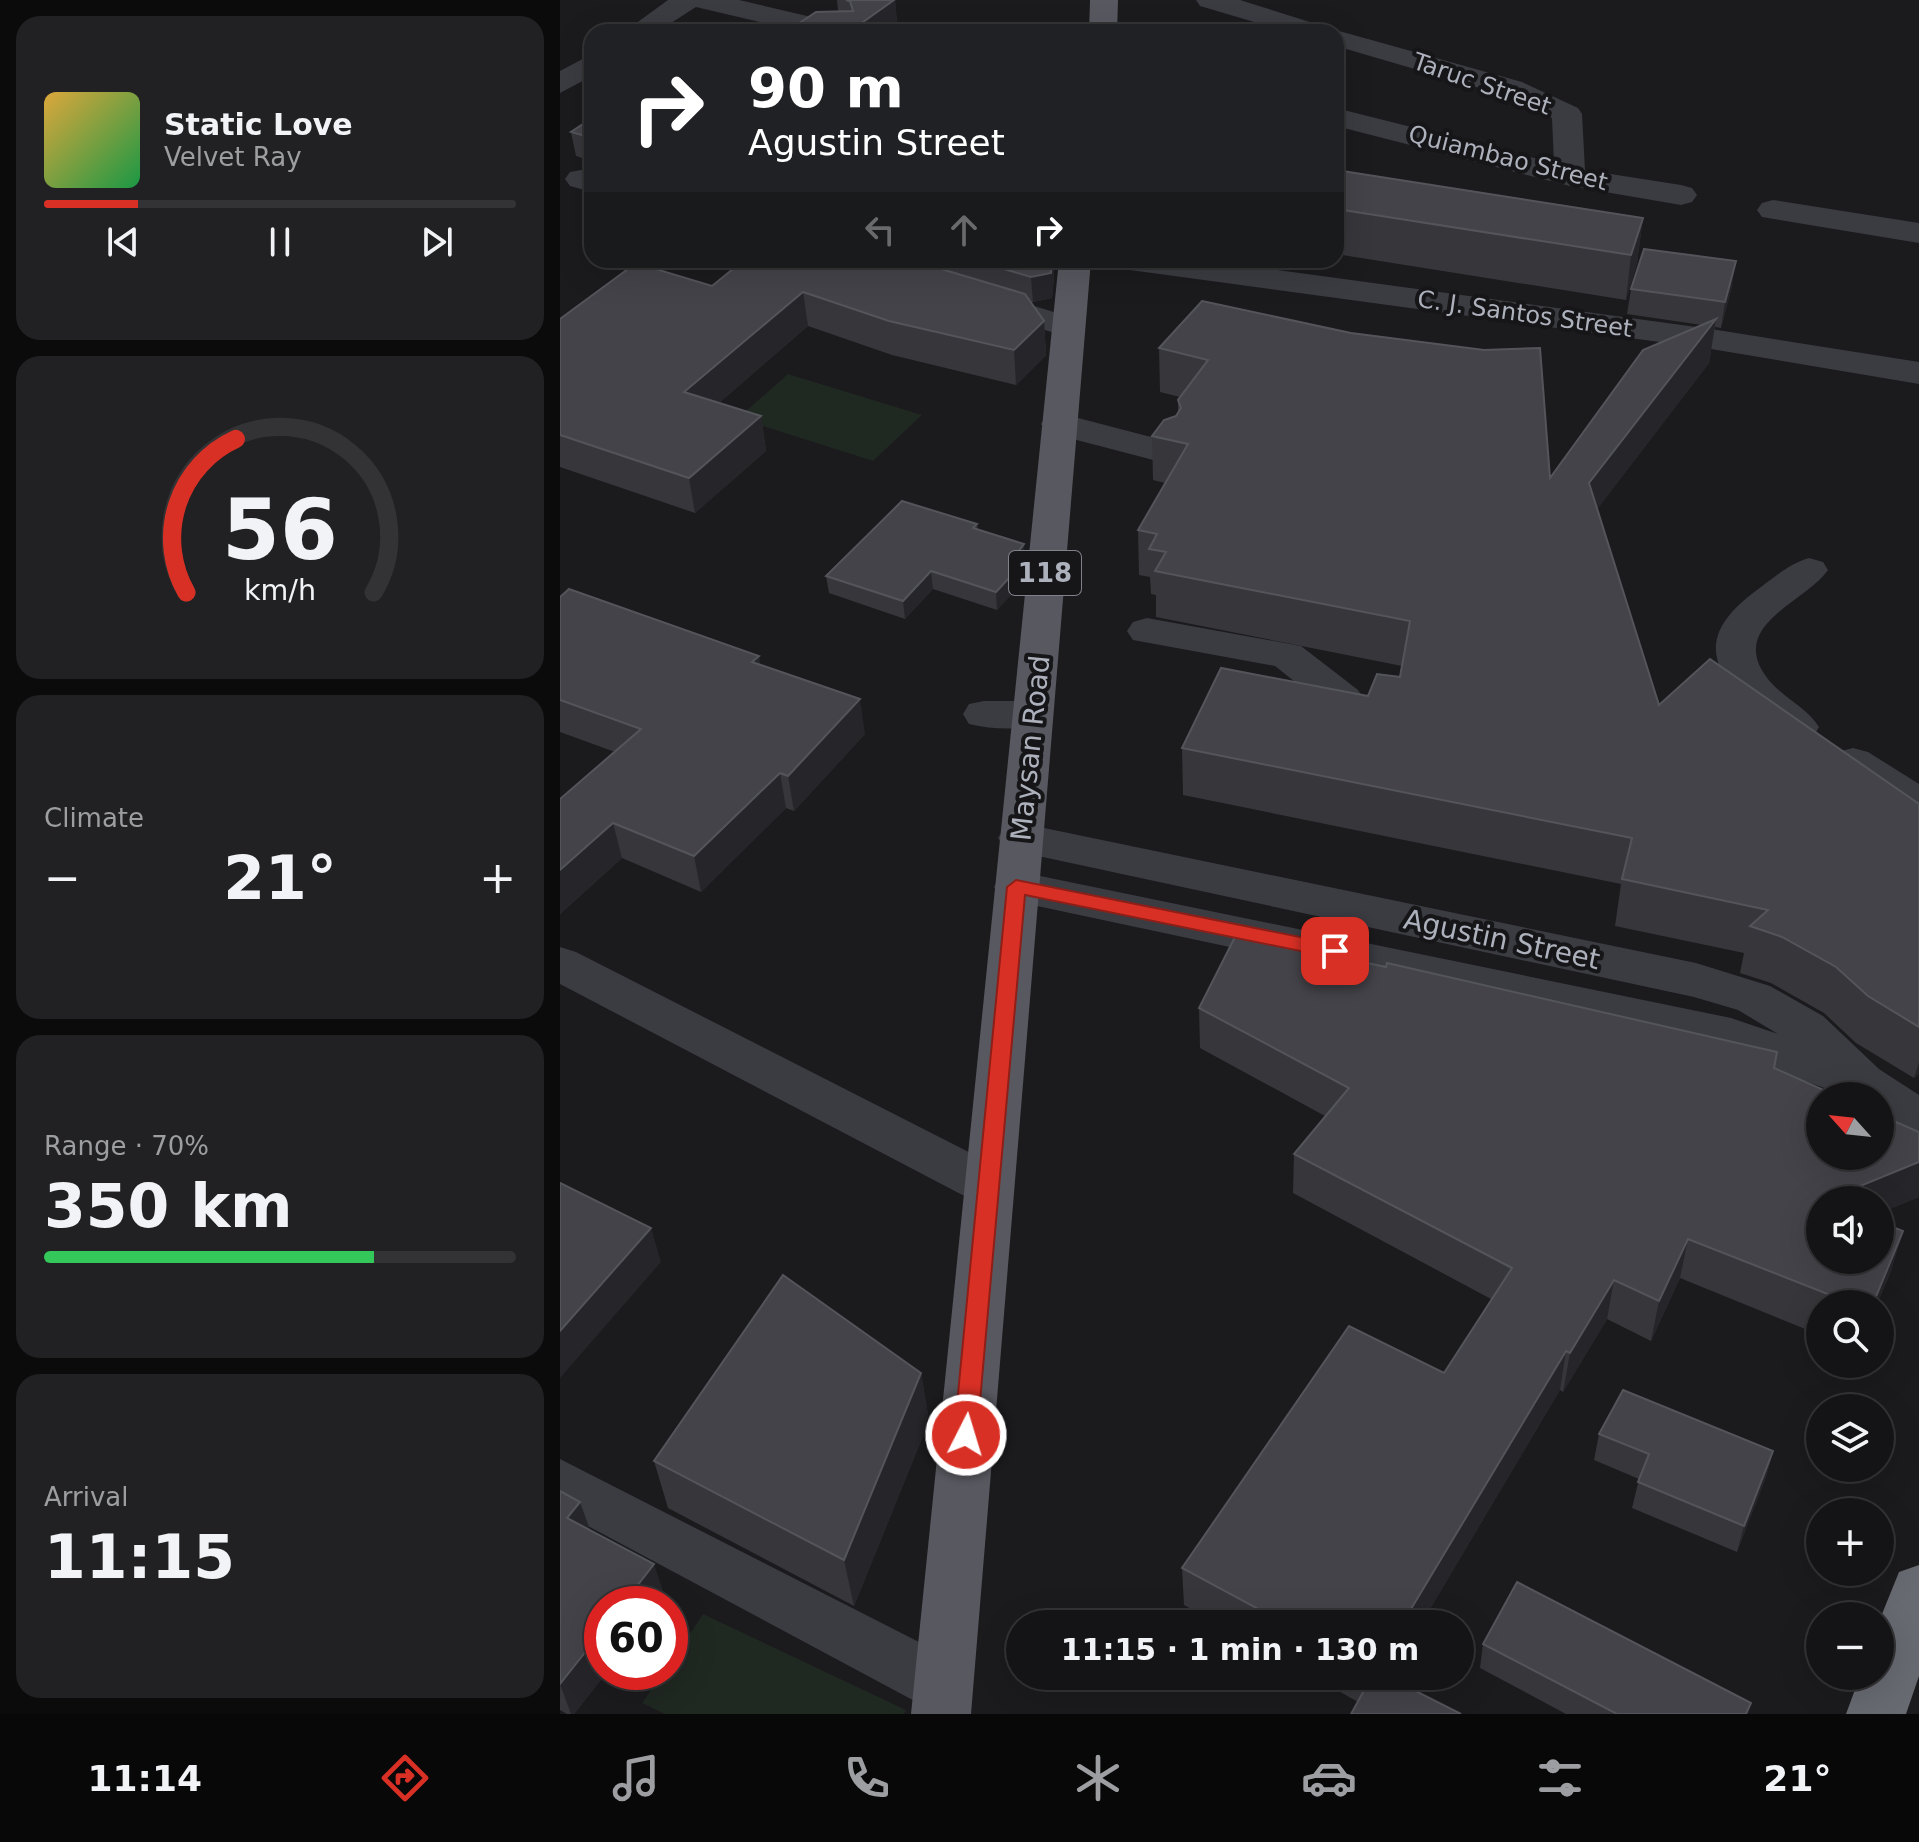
<!DOCTYPE html>
<meta charset="utf-8">
<style>
:root{--surface:#141416;--page:#212123;--text:#f1f3f6;--muted:#9d9ea1;--line:#333335;--accent:#d93025}
body{margin:0;font-family:"DejaVu Sans",sans-serif;background:var(--page);color:var(--text);height:100vh;display:flex;flex-direction:column;font-size:30px;white-space:nowrap}
*{box-sizing:border-box;margin:0}
p{font-size:26px;color:var(--muted)}
.icon{flex:none;width:44px;height:44px;fill:none;stroke:currentColor;stroke-width:2;stroke-linecap:round;stroke-linejoin:round}
.map{position:relative;flex:1;overflow:hidden}
.panel{display:flex;flex-direction:column;gap:16px;padding:16px;background:#0b0b0c;width:560px}
.panel>*{flex:none}
.banner{position:absolute;left:24px;top:24px;width:760px;height:244px;border-radius:24px;box-shadow:0 8px 32px #0002,0 0 0 2px var(--line);background:#202124;color:#fff;overflow:hidden}
.needle{width:52px;rotate:297deg}
.tools{position:absolute;left:1246px;top:1082px;display:grid;gap:16px}
.tools a{display:grid;place-items:center;width:88px;height:88px;border-radius:50%;background:var(--surface);box-shadow:0 8px 32px #0002,0 0 0 2px var(--line);font-size:40px}
.speed{position:absolute;left:24px;top:1586px;display:flex;gap:16px;font-size:40px;font-weight:700;text-align:center}
.speed>*{display:grid;place-content:center;width:104px;height:104px;border-radius:50%;background:var(--surface);box-shadow:0 8px 32px #0002,0 0 0 2px var(--line);line-height:1}
.speed .limit{border:12px solid #d22;background:#fff;color:#111}
.pin{position:absolute;display:grid;place-items:center;width:68px;height:68px;color:#fff;margin:-34px;border-radius:16px;box-shadow:0 4px 12px #0006}
.me{position:absolute;width:88px;margin:-44px;rotate:5deg;stroke-linejoin:round;filter:drop-shadow(0 0 6px #0008)}
.turn{display:flex;align-items:center;gap:28px;height:168px;padding:0 32px;font-size:36px}
.turn .icon{width:104px;height:104px;stroke-width:2.5}
.turn b{display:block;font-size:56px;line-height:68px}
.lanes{display:flex;align-items:center;height:76px;padding:0 32px;background:#0003;justify-content:center;gap:40px;direction:ltr}
.lanes .off{opacity:.35}
.big{font-size:60px;font-weight:800;line-height:1.1}
.panel .tile{flex:1;display:flex;flex-direction:column;justify-content:center;gap:12px;min-width:0;padding:0 28px;border-radius:24px;background:var(--page)}
.panel .dial{align-items:center;gap:0}
.dial svg{height:208px;overflow:visible;fill:none;stroke:var(--line);stroke-width:7;stroke-linecap:round;text-anchor:middle}
.dial text{fill:var(--text);stroke:none}
.song{display:flex;align-items:center;gap:24px}
.cover{width:96px;height:96px;border-radius:12px;background:linear-gradient(135deg,hsl(40 70% 55%),hsl(140 70% 35%))}
.played{height:8px;border-radius:4px;background:linear-gradient(90deg,var(--accent) 20%,var(--line) 20%)}
.keys{display:flex;justify-content:space-around;direction:ltr}
.heat{display:flex;justify-content:space-between;align-items:center;font-size:44px;direction:ltr}
.charge{height:12px;border-radius:6px;background:linear-gradient(90deg,#34c759 70%,var(--line) 0)}
.trip{position:absolute;left:446px;top:1610px;width:468px;height:80px;border-radius:40px;background:var(--surface);box-shadow:0 8px 32px #0002,0 0 0 2px var(--line);font-weight:800;line-height:80px;text-align:center}
.dock{display:flex;height:128px;justify-content:space-around;align-items:center;background:#080809;color:var(--muted)}
.dock .icon{width:56px;height:56px}
.dock .active{color:var(--accent)}
.dock b{font-size:36px;color:var(--text)}
main{display:flex;flex:1;min-height:0}
.map>svg:first-child{display:block}
.green{fill:#202822}
.lines{fill:none;stroke-linecap:round;stroke-linejoin:round}
.minor{fill:#3b3c42;fill-rule:evenodd}
.major{fill:#585960;fill-rule:evenodd}
.highway{fill:#686a72;fill-rule:evenodd}
.wall{fill:#37363b}
.shaded-wall{fill:#262529}
.building{fill:#444349;stroke:#54555b;stroke-width:2}
.route{fill:#d93025;stroke:#8d1f18;stroke-width:2}
.labels{text-anchor:middle;stroke-width:8;stroke-linejoin:round;paint-order:stroke}
.far-street-label{font-size:24px;fill:#adb1bc;stroke:#161518}
.shield{fill:#161518;stroke:#80828b;stroke-width:2}
.shield-label{font-size:26px;font-weight:bold;fill:#adb1bc}
.street-label{font-size:28px;fill:#adb1bc;stroke:#161518}
</style>
<main>
<section class="panel">
<div class="tile">
<div class="song"><i class="cover"></i><div><b>Static Love</b><p>Velvet Ray</p></div></div>
<div class="played"></div>
<div class="keys"><svg class="icon" aria-label="previous" viewBox="0 0 24 24"><path d="M18 5L8 12l10 7zM5 5v14"/></svg><svg class="icon" aria-label="pause" viewBox="0 0 24 24"><path d="M8 5v14M16 5v14"/></svg><svg class="icon" aria-label="next" viewBox="0 0 24 24"><path d="M6 5l10 7-10 7zM19 5v14"/></svg></div>
</div>
<div class="tile dial"><svg viewBox="0 0 100 80">
<path d="M14 69A42 42 0 1 1 86 69"/>
<path d="M14 69A42 42 0 0 1 33 10" stroke="#d93025"/>
<text x="50" y="56" font-size="32" font-weight="700">56</text>
<text x="50" y="72" font-size="11">km/h</text>
</svg></div>
<div class="tile"><p>Climate</p>
<div class="heat"><a>−</a><b class="big">21°</b><a>+</a></div>
</div>
<div class="tile"><p>Range · 70%</p><b class="big">350 km</b><div class="charge"></div></div>
<div class="tile"><p>Arrival</p><b class="big">11:15</b></div>
</section>
<div class="map">
<svg width="1359" height="1714" viewBox="0 0 1359 1714">
<rect width="100%" height="100%" fill="#1b1a1d"/>
<g class="green">
<polygon points="228,374 362,415 313,461 178,418"/>
<polygon points="143,1614 346,1710 344,1714 105,1714 82,1703 104,1672 110,1672 110,1663"/>
</g>
<g class="lines">
<g class="minor">
<polygon points="108,0 179,0 290,26 294,32 243,32 136,7 97,32 64,32"/>
<polygon points="636,0 680,0 772,29 962,82 1018,108 1022,114 1025,170 1121,185 1132,188 1137,195 1132,202 1121,205 1010,186 776,126 776,108 994,163 992,118 940,94 776,46 776,32 728,32 640,6"/>
<polygon points="32,54 32,76 0,93 0,71"/>
<polygon points="21,170 32,172 32,192 10,186 5,179 10,172"/>
<polygon points="1213,200 1359,223 1359,243 1202,217 1197,210 1202,203"/>
<polygon points="554,260 643,260 1151,329 1359,362 1359,384 1151,349 570,270 558,267"/>
<polygon points="425,291 520,320 525,327 520,334 508,337 413,308 408,301 413,294"/>
<polygon points="499,413 614,443 619,451 614,459 601,462 486,432 481,424 486,416"/>
<path d="M1249,558l14,4 5,8c-22,32 -98,54 -63,105 14,21 41,31 54,52l-6,10c-40,10 -101,-53 -97,-93 3,-25 27,-44 45,-57 16,-12 30,-24 48,-29z"/>
<polygon points="587,618 741,646 798,690 804,699 798,708 783,712 768,708 715,666 573,640 567,631 573,622"/>
<path d="M424,701h48l15,3 6,10 -6,10c-25,6 -53,6 -78,0l-6,-10 6,-10z"/>
<polygon points="1293,748 1308,752 1359,784 1359,819 1344,814 1278,772 1272,762 1278,752"/>
<polygon points="460,823 1136,963 1210,986 1263,1016 1319,1069 1359,1095 1359,1139 1342,1133 1320,1119 1320,1096 1287,1096 1166,1053 440,898 434,887 440,876 456,871 1171,1018 1218,1034 1178,1010 1134,997 445,849 438,838 445,827"/>
<polygon points="0,947 16,952 446,1171 453,1185 446,1199 428,1205 410,1199 0,984"/>
<polygon points="0,1459 404,1665 413,1685 404,1705 383,1713 362,1705 0,1511"/>
</g>
<g class="major">
<polygon points="530,0 558,0 557,32 529,32"/>
<polygon points="499,260 531,260 411,1714 351,1714"/>
</g>
<polygon class="highway" points="1359,1565 1359,1676 1346,1714 1286,1714 1300,1676 1320,1676 1320,1619 1339,1572"/>
</g>
<g class="wall">
<polygon points="277,0 335,0 337,23 324,32 226,32 278,11"/>
<polygon points="32,118 32,161 16,156 11,132"/>
<polygon points="776,170 1083,218 1077,263 1066,300 776,254"/>
<polygon points="370,260 493,260 494,278 492,298 473,302 471,302 484,321 486,355 456,385 332,355 248,326 159,403 201,416 206,451 135,513 0,467 0,319 338,262 370,266"/>
<polygon points="1172,286 1161,328 1155,327 1149,363 1037,509 1099,705 1359,804 1359,1073 1354,1078 1296,1043 1264,1013 1211,983 1180,973 1184,953 1055,926 1061,884 623,795 622,748 808,696 840,677 842,666 596,617 596,595 591,594 590,577 579,575 578,530 605,483 593,480 592,436 616,416 618,412 618,400 620,397 600,392 599,348 642,301 990,478 1142,325 1067,314 1071,289"/>
<polygon points="417,524 418,530 465,562 462,566 463,582 437,610 373,589 345,619 269,593 266,576"/>
<polygon points="0,597 199,656 200,665 305,734 234,811 226,808 141,892 62,858 0,914 0,799 55,752 0,732"/>
<polygon points="639,1008 1214,1068 1359,1132 1359,1197 1320,1213 1320,1200 1260,1200 1343,1231 1331,1271 1317,1304 1260,1304 1260,1335 1120,1278 1091,1341 1047,1319 1003,1392 1000,1390 861,1624 658,1624 624,1605 622,1568 884,1373 931,1299 733,1193 734,1154 765,1116 640,1048"/>
<polygon points="361,1373 369,1421 294,1606 108,1508 94,1461"/>
<polygon points="1039,1434 1213,1451 1206,1477 1177,1552 1072,1508 1079,1479 1034,1460"/>
<polygon points="0,1491 30,1531 105,1597 42,1672 47,1672 14,1714 7,1714 0,1710"/>
<polygon points="923,1644 1188,1714 1006,1714 920,1668"/>
<polygon points="752,1676 830,1676 798,1702"/>
</g>
<g class="shaded-wall">
<polygon points="335,0 337,23 324,32 289,32"/>
<polygon points="1083,218 1077,263 1066,300 1071,255"/>
<polygon points="492,260 493,260 494,278 492,298 473,302 471,277"/>
<polygon points="1176,261 1172,286 1161,328 1165,302"/>
<polygon points="243,292 248,326 131,427 124,392"/>
<polygon points="1156,319 1149,363 1023,528 1029,483"/>
<polygon points="484,321 486,355 456,385 454,350"/>
<polygon points="201,416 206,451 135,513 129,478"/>
<polygon points="464,544 465,562 462,566 463,582 437,610 436,592 453,559"/>
<polygon points="371,571 373,589 345,619 343,601"/>
<polygon points="199,656 205,690 192,662"/>
<polygon points="300,699 305,734 234,811 228,776"/>
<polygon points="220,773 226,808 141,892 134,856"/>
<polygon points="53,823 62,858 0,914 0,870"/>
<polygon points="1359,1062 1359,1073 1354,1078"/>
<polygon points="1359,1162 1359,1197 1320,1213 1320,1200 1266,1200"/>
<polygon points="91,1228 101,1262 0,1378 0,1331"/>
<polygon points="1343,1231 1331,1271 1317,1304 1313,1304"/>
<polygon points="1128,1239 1120,1278 1091,1341 1099,1301"/>
<polygon points="1054,1280 1047,1319 1003,1392 1010,1353"/>
<polygon points="1006,1351 1000,1390 861,1624 842,1624"/>
<polygon points="361,1373 369,1421 294,1606 284,1560"/>
<polygon points="1213,1451 1206,1477 1177,1552 1184,1526"/>
<polygon points="20,1502 32,1535 7,1518"/>
<polygon points="94,1564 105,1597 99,1604 63,1604"/>
<polygon points="42,1631 42,1672 47,1672 14,1714 11,1714 0,1684"/>
</g>
<g class="building">
<polygon points="286,0 334,0 289,32 226,32 256,12 293,11 290,1"/>
<polygon points="32,118 32,138 11,132"/>
<polygon points="776,170 1083,218 1071,255 776,209"/>
<polygon points="1084,249 1176,261 1165,302 1071,289"/>
<polygon points="184,260 331,260 338,262 340,260 351,260 465,294 484,321 454,350 329,321 243,292 124,392 201,416 129,478 0,435 0,319 76,263 152,286"/>
<polygon points="414,260 492,260 491,273 471,277"/>
<polygon points="642,301 791,333 924,350 980,348 990,478 1083,350 1156,319 1029,483 1099,705 1150,659 1359,804 1359,1027 1308,996 1276,967 1222,937 1190,926 1208,910 1062,879 1072,838 622,748 661,668 808,696 817,674 840,677 850,621 595,571 606,552 589,549 597,534 578,530 628,444 592,436 604,420 616,416 621,408 618,400 648,360 599,348"/>
<polygon points="342,501 417,524 413,528 464,544 453,559 462,564 436,592 371,571 343,601 266,576"/>
<polygon points="9,589 199,656 192,662 300,699 228,776 220,773 134,856 53,823 0,870 0,799 81,729 0,700 0,597"/>
<polygon points="676,935 826,967 827,963 1217,1052 1214,1068 1277,1096 1260,1096 1260,1156 1320,1156 1320,1115 1359,1132 1359,1162 1266,1200 1260,1200 1260,1260 1320,1260 1320,1222 1343,1231 1313,1304 1293,1304 1128,1239 1099,1301 1054,1280 1010,1353 1006,1351 842,1624 726,1624 622,1568 789,1326 884,1373 952,1268 734,1154 789,1088 639,1008"/>
<polygon points="0,1183 91,1228 0,1331"/>
<polygon points="223,1275 361,1373 284,1560 94,1461"/>
<polygon points="1063,1390 1213,1451 1184,1526 1078,1482 1089,1454 1039,1434"/>
<polygon points="0,1491 20,1502 7,1518 94,1564 63,1604 42,1604 42,1631 0,1684"/>
<polygon points="957,1582 1191,1703 1186,1714 1057,1714 923,1644"/>
<polygon points="812,1676 826,1676 901,1714 791,1714"/>
</g>
<polygon class="route" points="456,880 775,944 784,951 775,958 465,895 417,1435 414,1442 406,1445 398,1442 394,1435 447,887"/>
<g class="labels">
<g class="far-street-label">
<text transform="translate(922 84) rotate(19)" y="8">Taruc Street</text>
<text transform="translate(948 158) rotate(14)" y="8">Quiambao Street</text>
<text transform="translate(965 314) rotate(8)" y="8">C. J. Santos Street</text>
</g>
<rect class="shield" x="449" y="551" width="72" height="44" rx="6"/>
<g class="shield-label">
<text x="485" y="582">118</text>
</g>
<g class="street-label">
<text transform="translate(470 748) rotate(-84)" y="10">Maysan Road</text>
<text transform="translate(942 939) rotate(12)" y="10">Agustin Street</text>
</g>
</g>
</svg>
<div class="tools">
<a><svg class="needle" viewBox="-14 -14 28 28"><path d="M0-13l5 13h-10z" fill="#e53935"/><path d="M0 13l5-13h-10z" fill="#9d9ea1"/></svg></a>
<a><svg class="icon" aria-label="sound" viewBox="0 0 24 24"><path d="M4 9h4l5-4v14l-5-4H4zM17 9q2 3 0 6"/></svg></a>
<a><svg class="icon" aria-label="search" viewBox="0 0 24 24"><circle cx="10" cy="10" r="6"/><path d="M15 15l6 6"/></svg></a>
<a><svg class="icon" aria-label="layers" viewBox="0 0 24 24"><path d="M12 4l9 5-9 5-9-5zM3 14l9 5 9-5"/></svg></a>
<a>+</a>
<a>−</a>
</div>
<div class="speed"><div class="limit">60</div></div>
<div class="pin" style="left:775px;top:951px;background:#d93025"><svg class="icon" aria-label="arrive" viewBox="0 0 24 24"><path d="M6 21V4h12l-3 4 3 4H6"/></svg></div>
<svg class="me" style="left:406px;top:1435px" viewBox="-20 -20 40 40"><circle r="17" fill="#d93025" stroke="#fff" stroke-width="3"/><path d="M0-11L8 9 0 5-8 9z" fill="#fff"/></svg>
<div class="trip">11:15 · 1 min · 130 m</div>
<div class="banner">
<div class="turn"><svg class="icon" aria-label="right" viewBox="0 0 24 24"><path d="M7 20v-9h11M14 6l5 5-5 5"/></svg><div><b>90 m</b>Agustin Street</div></div>
<div class="lanes"><svg class="icon off" aria-label="left" viewBox="0 0 24 24"><path d="M17 20v-9H6M10 6l-5 5 5 5"/></svg><svg class="icon off" aria-label="ahead" viewBox="0 0 24 24"><path d="M12 20V5M6 11l6-6 6 6"/></svg><svg class="icon" aria-label="right" viewBox="0 0 24 24"><path d="M7 20v-9h11M14 6l5 5-5 5"/></svg></div>
</div>
</div>
</main>
<nav class="dock">
<b>11:14</b>
<svg class="icon active" aria-label="directions" viewBox="0 0 24 24"><path d="M12 3l9 9-9 9-9-9zM9 14v-3h6M13 9l2 2-2 2"/></svg>
<svg class="icon" aria-label="music" viewBox="0 0 24 24"><path d="M9 18V5l10-2v13"/><circle cx="6" cy="18" r="3"/><circle cx="16" cy="16" r="3"/></svg>
<svg class="icon" aria-label="phone" viewBox="0 0 24 24"><path d="M5 4h4l2 5-3 2q2 4 5 5l2-3 5 2v4C11 20 4 13 5 4z"/></svg>
<svg class="icon" aria-label="climate" viewBox="0 0 24 24"><path d="M12 3v18M4 7l16 10M4 17L20 7"/></svg>
<svg class="icon" aria-label="car" viewBox="0 0 24 24"><path d="M5 17H2v-5l4-1 3-4h7l3 4 3 1v5h-3M9 17h6M6 11h13"/><circle cx="7" cy="17" r="2"/><circle cx="17" cy="17" r="2"/></svg>
<svg class="icon" aria-label="filters" viewBox="0 0 24 24"><path d="M4 7h16M4 17h16"/><circle cx="9" cy="7" r="2"/><circle cx="15" cy="17" r="2"/></svg>
<b>21°</b>
</nav>
